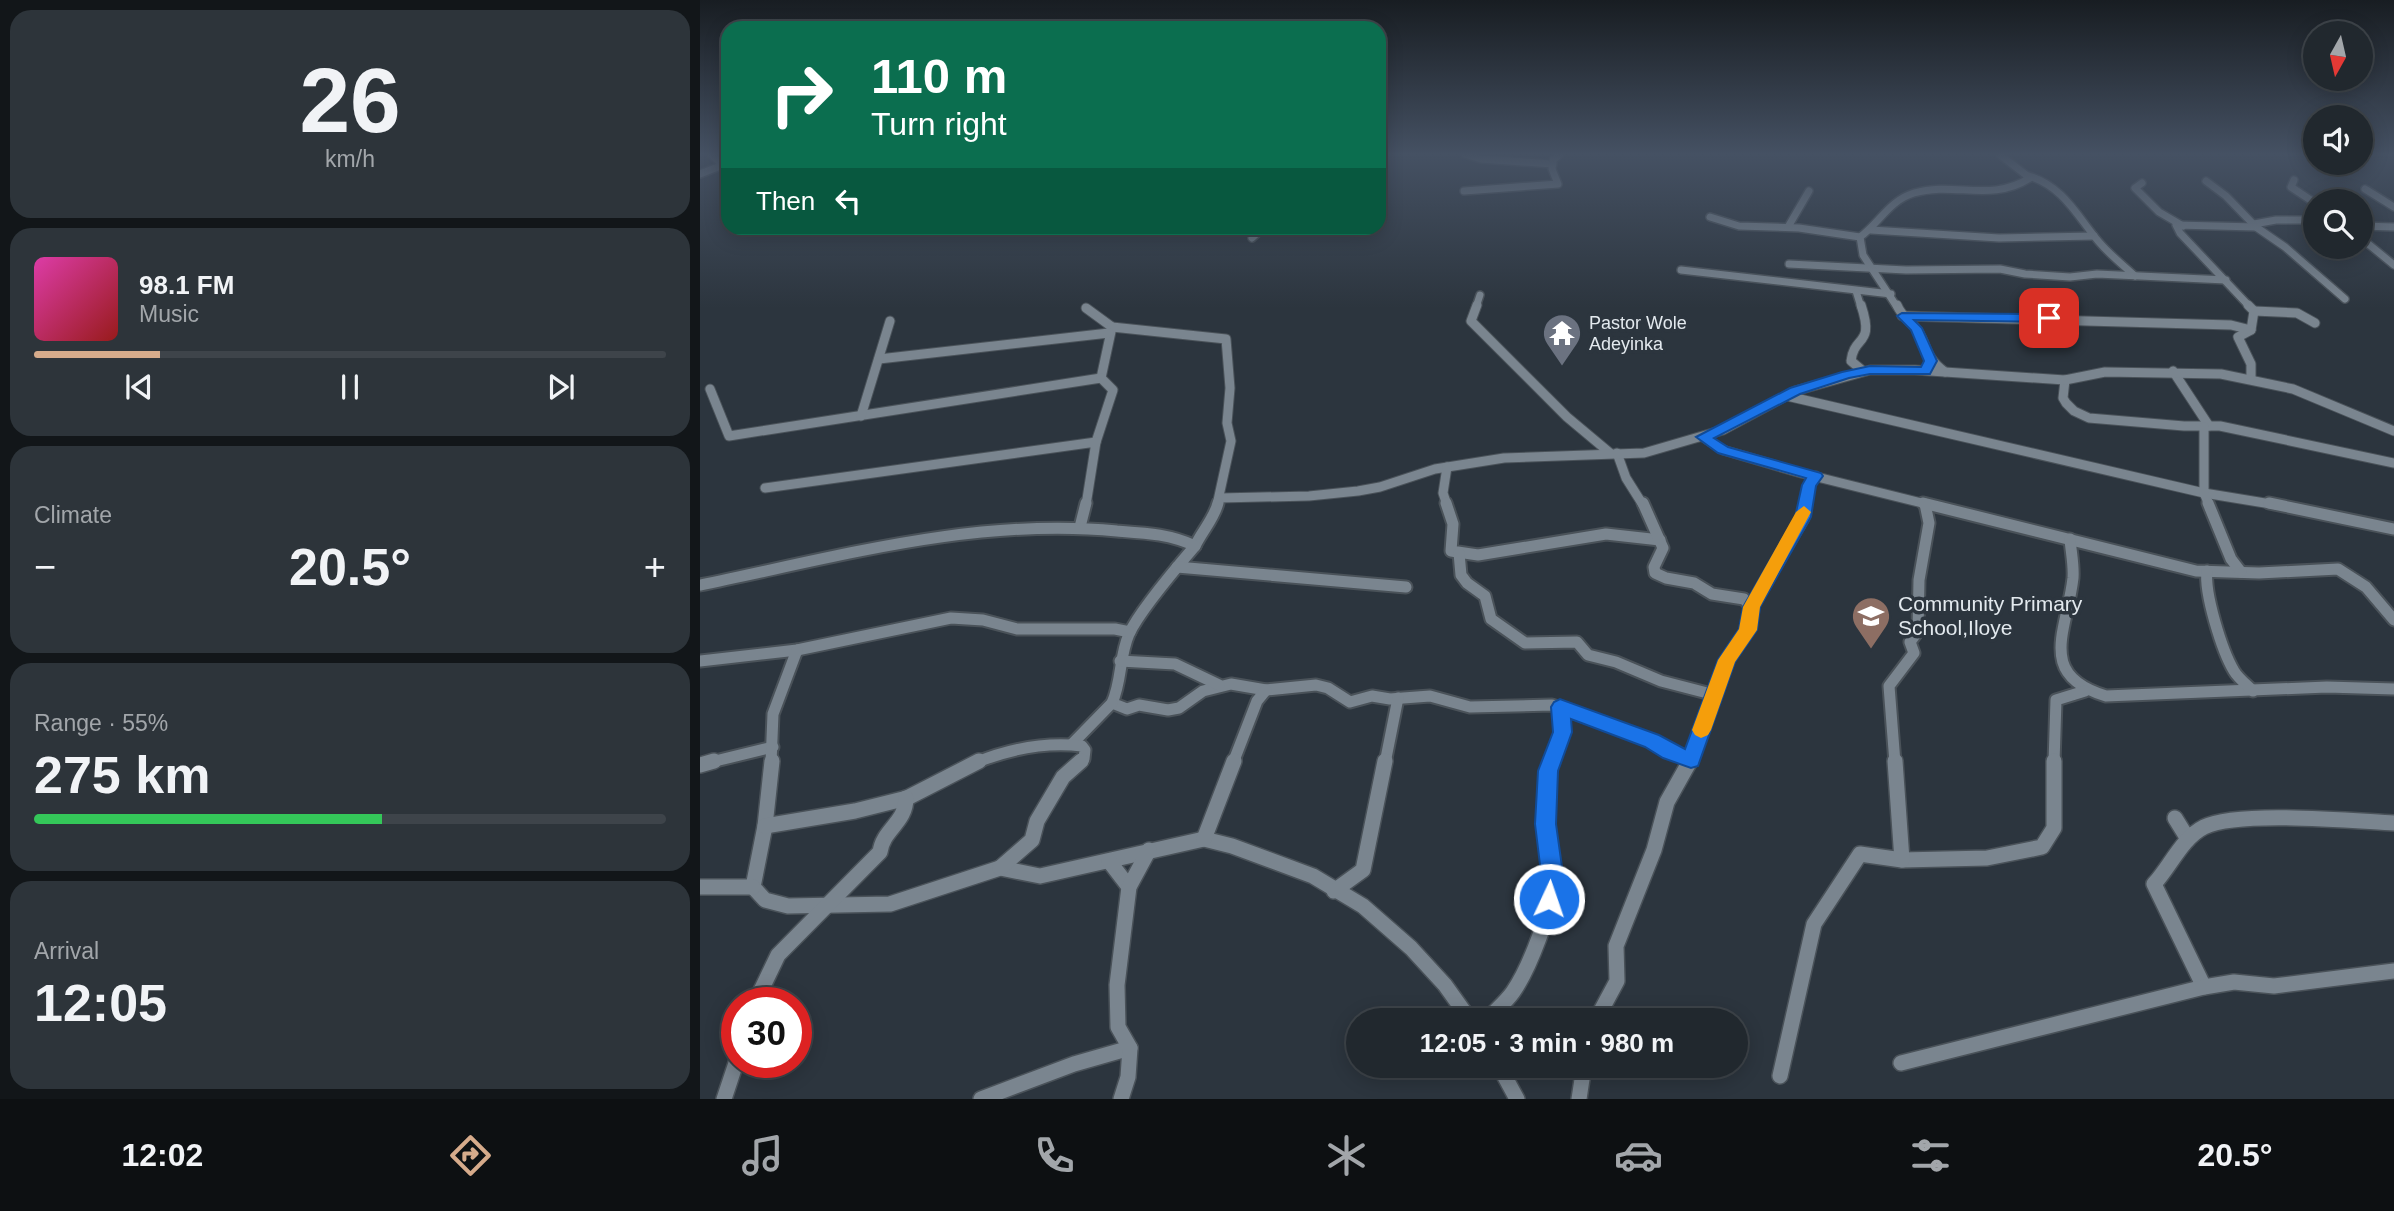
<!DOCTYPE html>
<meta charset="utf-8">
<style>
:root{--surface:#21282e;--page:#2d343a;--text:#f1f3f6;--muted:#a2a6aa;--line:#3e444a;--accent:#d6ab8b}
body{margin:0;font-family:Helvetica,sans-serif;background:var(--page);color:var(--text);height:100vh;display:flex;flex-direction:column;font-size:26px;white-space:nowrap}
*{box-sizing:border-box;margin:0}
p{font-size:23px;color:var(--muted)}
.icon{flex:none;width:38px;height:38px;fill:none;stroke:currentColor;stroke-width:2;stroke-linecap:round;stroke-linejoin:round}
.map{position:relative;flex:1;overflow:hidden}
.side{display:flex;flex-direction:column;gap:10px;padding:10px;background:#121619;width:700px}
.side>*{flex:none}
.hud{position:absolute;left:21px;top:21px;width:665px;height:214px;border-radius:21px;box-shadow:0 4px 18px #0003,0 0 0 2px var(--line);background:#0b6e4f;color:#fff;overflow:hidden}
.needle{width:46px;rotate:188deg}
.tools{position:absolute;left:1603px;top:21px;display:grid;gap:14px}
.tools a{display:grid;place-items:center;width:70px;height:70px;border-radius:50%;background:var(--surface);box-shadow:0 4px 18px #0003,0 0 0 2px var(--line);font-size:35px}
.speed{position:absolute;left:21px;top:987px;display:flex;gap:14px;font-size:35px;font-weight:700;text-align:center}
.speed>*{display:grid;place-content:center;width:91px;height:91px;border-radius:50%;background:var(--surface);box-shadow:0 4px 18px #0003,0 0 0 2px var(--line);line-height:1}
.speed .limit{border:10px solid #d22;background:#fff;color:#111}
.pin{position:absolute;display:grid;place-items:center;width:60px;height:60px;color:#fff;margin:-30px;border-radius:14px;box-shadow:0 4px 10px #0006}
.me{position:absolute;width:77px;margin:-38px;rotate:3deg;stroke-linejoin:round;filter:drop-shadow(0 0 5px #0008)}
.turn{display:flex;align-items:center;gap:24px;height:147px;padding:0 35px;font-size:32px}
.turn .icon{width:91px;height:91px;stroke-width:2.5}
.turn b{display:block;font-size:49px;line-height:60px}
.then{display:flex;align-items:center;height:66px;padding:0 35px;background:#0003;gap:14px;font-size:26px}
.big{font-size:52px;font-weight:700;line-height:1.1}
.side .tile{flex:1;display:flex;flex-direction:column;justify-content:center;gap:10px;min-width:0;padding:0 24px;border-radius:21px;background:var(--page)}
.side .dial{align-items:center;gap:0}
.dial b{font-size:91px;line-height:1}
.song{display:flex;align-items:center;gap:21px}
.cover{width:84px;height:84px;border-radius:10px;background:linear-gradient(135deg,hsl(320 70% 55%),hsl(0 70% 35%))}
.played{height:7px;border-radius:4px;background:linear-gradient(90deg,var(--accent) 20%,var(--line) 20%)}
.keys{display:flex;justify-content:space-around;direction:ltr}
.heat{display:flex;justify-content:space-between;align-items:center;font-size:38px;direction:ltr}
.charge{height:10px;border-radius:5px;background:linear-gradient(90deg,#34c759 55%,var(--line) 0)}
.trip{position:absolute;left:646px;top:1008px;width:402px;height:70px;border-radius:35px;background:var(--surface);box-shadow:0 4px 18px #0003,0 0 0 2px var(--line);font-weight:700;line-height:70px;text-align:center}
.menu{display:flex;height:112px;justify-content:space-around;align-items:center;background:#0d1012;color:var(--muted)}
.menu .icon{width:49px;height:49px}
.menu .on{color:var(--accent)}
.menu b{font-size:32px;color:var(--text)}
main{display:flex;flex:1;min-height:0}
.map>svg:first-child{display:block}
.lines{fill:none;stroke-linecap:round;stroke-linejoin:round}
.street-far3-casing{stroke:#4a5259;stroke-width:10}
.street-far2-casing{stroke:#4a5259;stroke-width:11}
.street-far1-casing{stroke:#4a5259;stroke-width:15}
.street-casing{stroke:#4a5259;stroke-width:18}
.street-far3{stroke:#7a858f;stroke-width:7}
.street-far2{stroke:#7a858f;stroke-width:9}
.street-far1{stroke:#7a858f;stroke-width:11}
.street{stroke:#7a858f;stroke-width:15}
.route{fill:#1a73e8;stroke:#114b97;stroke-width:2}
.slow{fill:#f59e0b}
.labels{text-anchor:middle;stroke-width:7;stroke-linejoin:round;paint-order:stroke}
.far-poi-label{font-size:18px;fill:#e3e9ee;stroke:#2c353e;text-anchor:start}
.poi-label{font-size:21px;fill:#e3e9ee;stroke:#2c353e;text-anchor:start}
</style>
<main>
<section class="side">
<div class="tile dial"><b>26</b><p>km/h</p></div>
<div class="tile">
<div class="song"><i class="cover"></i><div><b>98.1 FM</b><p>Music</p></div></div>
<div class="played"></div>
<div class="keys"><svg class="icon" aria-label="previous" viewBox="0 0 24 24"><path d="M18 5L8 12l10 7zM5 5v14"/></svg><svg class="icon" aria-label="pause" viewBox="0 0 24 24"><path d="M8 5v14M16 5v14"/></svg><svg class="icon" aria-label="next" viewBox="0 0 24 24"><path d="M6 5l10 7-10 7zM19 5v14"/></svg></div>
</div>
<div class="tile"><p>Climate</p>
<div class="heat"><a>−</a><b class="big">20.5°</b><a>+</a></div>
</div>
<div class="tile"><p>Range · 55%</p><b class="big">275 km</b><div class="charge"></div></div>
<div class="tile"><p>Arrival</p><b class="big">12:05</b></div>
</section>
<div class="map">
<svg width="1694" height="1099" viewBox="0 0 1694 1099">
<rect width="100%" height="100%" fill="#2c353e"/>
<g class="lines">
<g class="street-far3-casing">
<g id="street-far3">
<polyline points="11,154 21,164"/>
<polyline points="765,154 781,159 853,164"/>
<polyline points="0,174 28,163"/>
<path d="M1329,176c35,11 48,40 70,66 11,13 24,23 36,34"/>
<polyline points="1594,180 1591,187 1615,203"/>
<polyline points="1506,181 1526,196 1556,227 1585,247 1645,299"/>
<polyline points="1442,183 1435,188 1459,212 1483,226"/>
<polyline points="1665,189 1694,207"/>
<polyline points="764,191 858,184 852,169 853,160 860,154"/>
<polyline points="1010,217 1039,226 1099,228 1160,237"/>
<polyline points="1554,224 1576,220 1615,220"/>
<polyline points="1661,226 1694,227"/>
<polyline points="1088,227 1109,191"/>
<polyline points="1171,230 1299,238 1394,236"/>
<polyline points="474,232 477,228"/>
<polyline points="552,238 563,228"/>
<polyline points="1661,238 1694,265"/>
<polyline points="1089,264 1206,270 1300,269 1325,274 1370,277 1397,274 1526,280"/>
<polyline points="981,270 1191,294"/>
<polyline points="1156,291 1161,307"/>
<polyline points="776,307 780,295"/>
<path d="M1197,307l-34,-52 -3,-18c19,-14 30,-37 54,-44 41,-12 76,10 116,-15l-31,-24"/>
<polyline points="1550,307 1480,233 1476,225 1556,227"/>
</g>
</g>
<g class="street-far2-casing">
<g id="street-far2">
<polyline points="777,305 771,321 867,417 910,453"/>
<path d="M1161,305c14,42 -7,29 -10,56l12,10"/>
<path d="M1197,305c4,10 10,14 17,21 15,17 7,28 31,46"/>
<polyline points="1548,305 1554,311 1551,330 1538,337 1551,364 1551,379"/>
<polyline points="386,308 412,327 401,378"/>
<polyline points="1554,311 1597,313 1615,323"/>
<polyline points="1202,316 1531,325 1551,330"/>
<polyline points="412,327 526,339 530,388 527,423 531,441 517,505"/>
<polyline points="179,359 409,333"/>
<polyline points="1473,371 1509,426"/>
<polyline points="1365,380 1363,398 1366,403 1374,411 1389,418 1484,426 1520,426 1694,463"/>
<polyline points="10,389 29,436 401,378"/>
<polyline points="1087,396 1504,493 1577,505"/>
<polyline points="161,416 190,321"/>
<polyline points="1504,427 1504,493 1509,505"/>
<polyline points="1003,437 1023,450 1101,473 1230,505"/>
<polyline points="396,442 413,390 401,378"/>
<polyline points="917,453 926,478 943,505"/>
<polyline points="65,488 396,442 386,505"/>
<polyline points="520,498 609,496 658,491 680,487 735,469 804,458 944,453 1023,430 1095,391 1170,370 1215,370 1365,380 1405,372 1521,374 1593,389 1694,431"/>
<polyline points="747,505 743,493 747,467"/>
<polyline points="1105,505 1109,485 1116,476"/>
</g>
</g>
<g class="street-far1-casing">
<g id="street-far1">
<path d="M518,503c-4,16 -16,28 -23,43 -18,21 -55,64 -66,88 -10,23 -7,47 -17,69l15,6 12,-4 29,5 11,-2 24,-17 28,-7 35,6 50,-5 12,3 22,14 22,-6 18,3 40,-3 40,11 82,-2 100,36 39,19"/>
<polyline points="746,503 753,524 751,551 778,555 906,534 960,540"/>
<polyline points="943,503 963,548 954,567 955,573 966,578 994,583 1012,594 1044,599 1051,607 1048,630 1027,660 989,763"/>
<polyline points="1223,503 1496,571 1559,573 1638,569 1666,587 1694,620"/>
<polyline points="1508,503 1531,559 1541,572"/>
<polyline points="1569,503 1694,529"/>
<polyline points="380,527 386,503"/>
<path d="M1370,539c1,13 4,26 3,39 -6,53 -37,97 33,118l221,-9 67,2"/>
<polyline points="759,553 761,575 767,583 785,596 791,619 825,643 877,642 888,655 916,662 961,681 1015,695"/>
<polyline points="477,567 706,587"/>
<path d="M1507,571c-3,22 15,80 27,100 4,7 13,14 19,20"/>
<path d="M0,585c137,-28 276,-68 417,-54 28,2 53,3 78,15"/>
<polyline points="1051,607 1103,518 1106,503"/>
<polyline points="0,661 97,650 251,618 283,620 317,629 415,629 430,632"/>
<polyline points="420,661 475,664 519,685"/>
<polyline points="372,744 412,703"/>
<polyline points="7,763 73,747"/>
<polyline points="71,763 73,714 97,650"/>
<path d="M275,763c34,-14 71,-21 107,-17l3,4 -1,9 -5,4"/>
<polyline points="533,763 557,701 566,690"/>
<polyline points="685,763 698,698"/>
<polyline points="851,763 863,732 860,707"/>
<polyline points="1195,763 1189,686 1214,653 1210,642 1218,631 1219,580 1229,523 1225,504"/>
<polyline points="1354,763 1356,700 1385,691"/>
</g>
</g>
<g class="street-casing">
<g id="street">
<polyline points="72,761 65,826 53,887 65,900 88,906 190,904 300,868 340,876 504,839 532,846 613,876 663,906 711,948 745,985 770,1020"/>
<polyline points="0,765 14,761"/>
<polyline points="1475,818 1488,839"/>
<polyline points="65,826 155,811 207,798 279,761"/>
<polyline points="504,839 534,761"/>
<polyline points="1202,860 1287,858 1342,847 1354,828 1354,761"/>
<polyline points="409,861 429,887"/>
<polyline points="300,868 332,840 337,821 363,777 381,761"/>
<polyline points="0,887 53,887"/>
<polyline points="634,891 663,870 685,761"/>
<path d="M1504,987l-50,-103c16,-17 28,-46 50,-57 34,-17 149,-6 190,-4"/>
<path d="M55,1003l23,-48 102,-103c3,-23 26,-29 26,-54"/>
<path d="M787,1020c8,-9 19,-18 26,-28 16,-23 40,-84 40,-112 0,-40 -16,-79 -1,-119"/>
<polyline points="896,1020 917,981 916,946 954,850 967,802 990,761"/>
<polyline points="1201,1063 1504,987 1534,982 1574,986 1694,971"/>
<polyline points="799,1066 817,1099"/>
<polyline points="1080,1076 1114,924 1160,854 1202,860 1195,761"/>
<polyline points="24,1099 37,1060"/>
<polyline points="281,1099 374,1064 430,1048"/>
<polyline points="421,1099 428,1077 430,1048 418,1027 417,985 429,887 449,850"/>
<polyline points="879,1099 884,1066"/>
</g>
</g>
<use href="#street-far3" class="street-far3"/>
<use href="#street-far2" class="street-far2"/>
<use href="#street-far1" class="street-far1"/>
<use href="#street" class="street"/>
</g>
<linearGradient id="sky" x2="0" y2="1"><stop stop-color="#181d22"/><stop offset="0.5" stop-color="#455163"/><stop offset="1" stop-color="#455163" stop-opacity="0"/></linearGradient>
<rect width="1694" height="308" fill="url(#sky)"/>
<polygon class="route" points="1202,313 1349,314 1355,318 1349,322 1214,320 1222,328 1237,361 1230,374 1170,374 1149,378 1100,394 1014,438 1028,447 1121,473 1123,476 1116,486 1111,517 1060,607 1057,630 1035,662 998,766 991,768 963,758 945,747 871,719 872,732 858,771 856,824 864,881 857,906 849,909 841,906 838,899 842,881 835,824 838,771 853,732 851,707 854,702 860,699 959,735 985,749 1018,660 1039,629 1043,607 1095,517 1102,485 1106,478 1018,453 996,437 1090,388 1142,372 1170,366 1221,367 1224,361 1211,330 1197,316"/>
<polygon class="slow" points="1104,506 1111,512 1060,607 1057,630 1035,662 1011,730 1008,735 1001,738 995,735 992,730 1018,660 1039,629 1043,607 1096,512"/>
<defs>
<g id="temple-pin" transform="scale(2.0125)"><path d="M0 17L-7.5 6A9.5 9.5 0 1 1 7.5 6Z" fill="#6b7280" stroke="#2c353e"/><path d="M0-6L5-2H3V0L6.5 2.5H4V6H1.5V3h-3V6H-4V2.5H-6.5L-3 0V-2H-5Z" fill="#fff"/></g>
<g id="school-pin" transform="scale(2.0125)"><path d="M0 17L-7.5 6A9.5 9.5 0 1 1 7.5 6Z" fill="#8d6e63" stroke="#2c353e"/><path d="M0-5L7-2L0 1L-7-2ZM-4 1L0 2.5L4 1V4Q0 6-4 4Z" fill="#fff"/></g>
</defs>
<g fill-rule="evenodd">
<use href="#temple-pin" x="862" y="333"/>
<use href="#school-pin" x="1171" y="616"/>
</g>
<g class="labels">
<g class="far-poi-label">
<text x="889" y="329">Pastor Wole<tspan x="889" dy="21">Adeyinka</tspan></text>
</g>
<g class="poi-label">
<text x="1198" y="611">Community Primary<tspan x="1198" dy="24">School,Iloye</tspan></text>
</g>
</g>
</svg>
<div class="tools">
<a><svg class="needle" viewBox="-14 -14 28 28"><path d="M0-13l5 13h-10z" fill="#e53935"/><path d="M0 13l5-13h-10z" fill="#a2a6aa"/></svg></a>
<a><svg class="icon" aria-label="sound" viewBox="0 0 24 24"><path d="M4 9h4l5-4v14l-5-4H4zM17 9q2 3 0 6"/></svg></a>
<a><svg class="icon" aria-label="search" viewBox="0 0 24 24"><circle cx="10" cy="10" r="6"/><path d="M15 15l6 6"/></svg></a>
</div>
<div class="speed"><div class="limit">30</div></div>
<div class="pin" style="left:1349px;top:318px;background:#d93025"><svg class="icon" aria-label="arrive" viewBox="0 0 24 24"><path d="M6 21V4h12l-3 4 3 4H6"/></svg></div>
<svg class="me" style="left:849px;top:899px" viewBox="-20 -20 40 40"><circle r="17" fill="#1a73e8" stroke="#fff" stroke-width="3"/><path d="M0-11L8 9 0 5-8 9z" fill="#fff"/></svg>
<div class="trip">12:05 · 3 min · 980 m</div>
<div class="hud">
<div class="turn"><svg class="icon" aria-label="right" viewBox="0 0 24 24"><path d="M7 20v-9h11M14 6l5 5-5 5"/></svg><div><b>110 m</b>Turn right</div></div>
<div class="then">Then<svg class="icon" aria-label="left" viewBox="0 0 24 24"><path d="M17 20v-9H6M10 6l-5 5 5 5"/></svg></div>
</div>
</div>
</main>
<nav class="menu">
<b>12:02</b>
<svg class="icon on" aria-label="directions" viewBox="0 0 24 24"><path d="M12 3l9 9-9 9-9-9zM9 14v-3h6M13 9l2 2-2 2"/></svg>
<svg class="icon" aria-label="music" viewBox="0 0 24 24"><path d="M9 18V5l10-2v13"/><circle cx="6" cy="18" r="3"/><circle cx="16" cy="16" r="3"/></svg>
<svg class="icon" aria-label="phone" viewBox="0 0 24 24"><path d="M5 4h4l2 5-3 2q2 4 5 5l2-3 5 2v4C11 20 4 13 5 4z"/></svg>
<svg class="icon" aria-label="climate" viewBox="0 0 24 24"><path d="M12 3v18M4 7l16 10M4 17L20 7"/></svg>
<svg class="icon" aria-label="car" viewBox="0 0 24 24"><path d="M5 17H2v-5l4-1 3-4h7l3 4 3 1v5h-3M9 17h6M6 11h13"/><circle cx="7" cy="17" r="2"/><circle cx="17" cy="17" r="2"/></svg>
<svg class="icon" aria-label="filters" viewBox="0 0 24 24"><path d="M4 7h16M4 17h16"/><circle cx="9" cy="7" r="2"/><circle cx="15" cy="17" r="2"/></svg>
<b>20.5°</b>
</nav>
